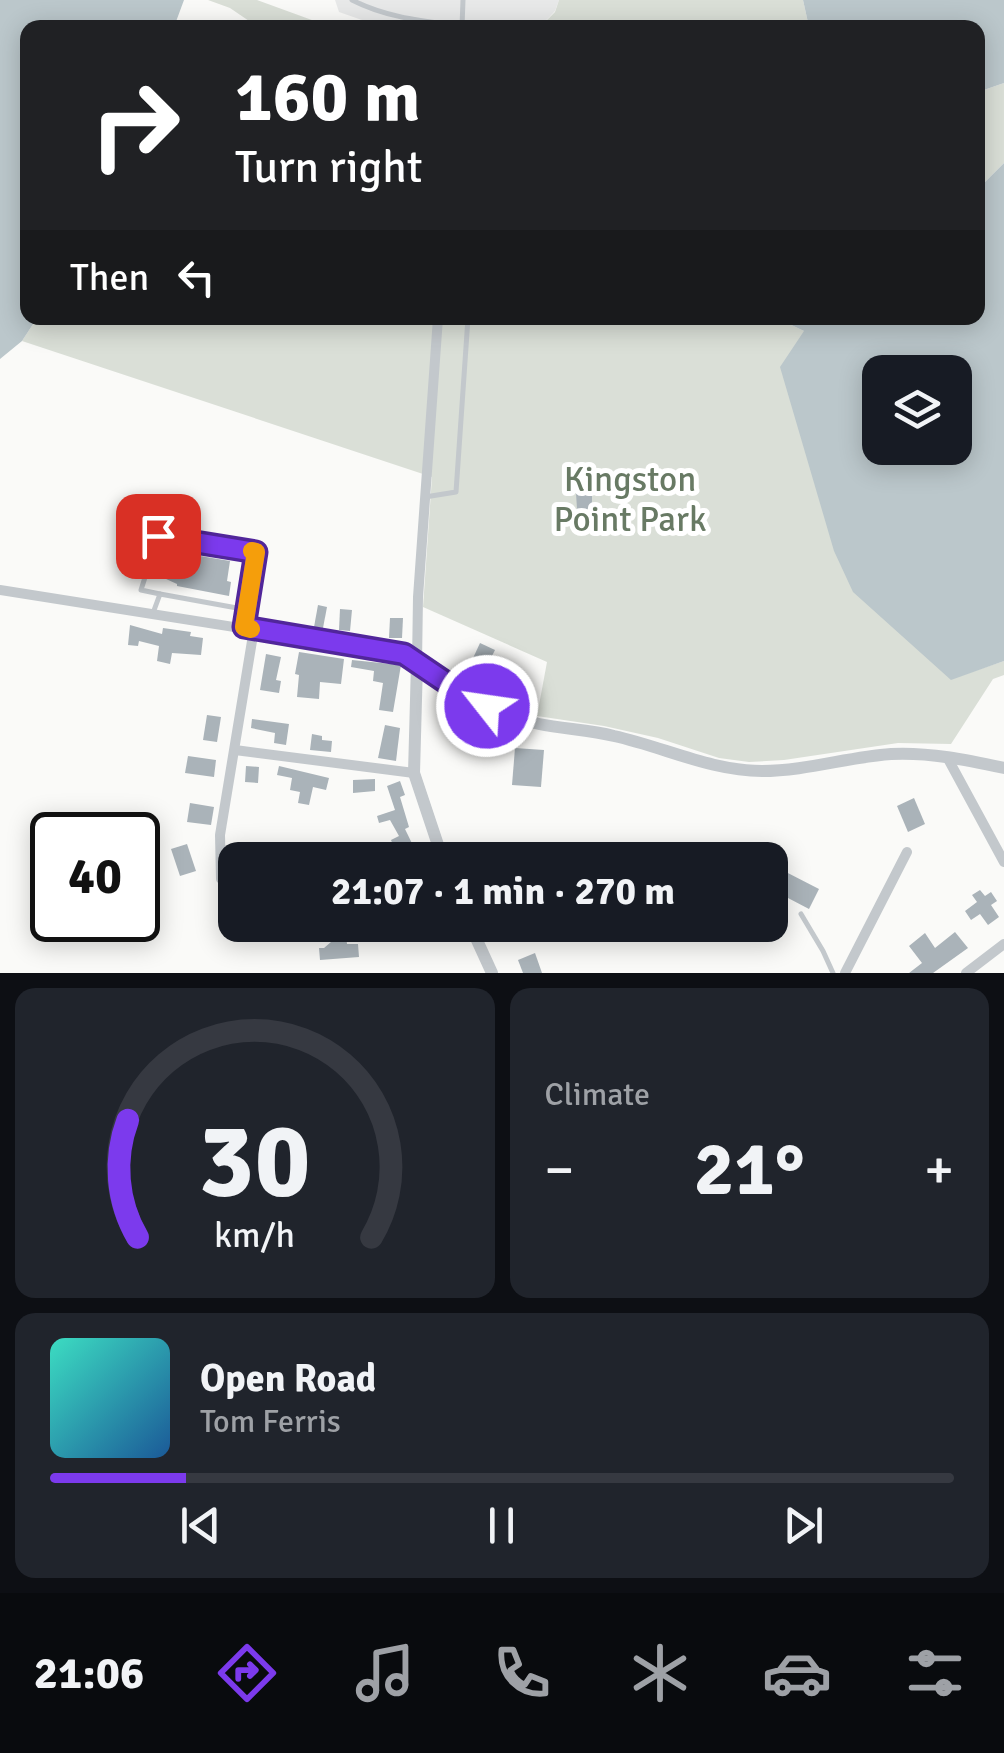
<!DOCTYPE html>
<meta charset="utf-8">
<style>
:root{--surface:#171b24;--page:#20242c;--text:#f1f3f6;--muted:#9ea1a6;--line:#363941;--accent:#7c3aed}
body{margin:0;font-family:Signika,sans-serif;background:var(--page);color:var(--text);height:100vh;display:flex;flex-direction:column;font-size:38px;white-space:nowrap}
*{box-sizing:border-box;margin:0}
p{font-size:32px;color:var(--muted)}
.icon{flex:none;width:55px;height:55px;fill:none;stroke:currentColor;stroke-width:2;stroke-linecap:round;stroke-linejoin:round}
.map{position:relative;height:973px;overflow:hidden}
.side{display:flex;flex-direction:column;gap:15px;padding:15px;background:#0d0f14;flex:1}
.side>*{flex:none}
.top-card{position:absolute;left:20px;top:20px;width:965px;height:305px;border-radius:20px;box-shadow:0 5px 25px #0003;background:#202124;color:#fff;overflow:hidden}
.fabs{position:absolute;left:862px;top:355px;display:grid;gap:20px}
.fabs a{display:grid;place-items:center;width:110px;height:110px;border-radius:20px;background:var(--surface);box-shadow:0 5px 25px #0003;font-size:50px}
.speed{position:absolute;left:30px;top:812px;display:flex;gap:20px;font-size:50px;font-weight:700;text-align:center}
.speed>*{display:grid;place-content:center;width:130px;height:130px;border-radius:50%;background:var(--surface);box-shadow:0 5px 25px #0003;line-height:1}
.speed .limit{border:5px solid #111;border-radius:15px;background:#fff;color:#111}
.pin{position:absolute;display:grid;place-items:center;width:85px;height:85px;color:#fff;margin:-42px;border-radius:20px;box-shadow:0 5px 15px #0006}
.me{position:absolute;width:110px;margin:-55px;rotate:300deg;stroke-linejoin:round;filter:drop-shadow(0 0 8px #0008)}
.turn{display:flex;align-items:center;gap:35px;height:210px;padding:0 50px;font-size:45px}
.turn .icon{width:130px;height:130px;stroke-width:2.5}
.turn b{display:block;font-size:70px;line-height:85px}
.then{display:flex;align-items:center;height:95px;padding:0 50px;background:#0003;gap:20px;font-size:38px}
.big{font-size:75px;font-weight:800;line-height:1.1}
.side .widget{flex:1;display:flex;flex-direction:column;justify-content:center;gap:15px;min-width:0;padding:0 35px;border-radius:20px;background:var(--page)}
.side .dial{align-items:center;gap:0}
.dial svg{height:260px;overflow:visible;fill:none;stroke:var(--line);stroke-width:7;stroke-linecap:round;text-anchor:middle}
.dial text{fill:var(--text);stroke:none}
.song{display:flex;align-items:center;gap:30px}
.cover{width:120px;height:120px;border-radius:15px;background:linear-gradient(135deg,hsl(170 70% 55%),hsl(210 70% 35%))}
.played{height:10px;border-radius:5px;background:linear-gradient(90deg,var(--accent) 15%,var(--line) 15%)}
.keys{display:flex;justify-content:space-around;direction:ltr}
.heat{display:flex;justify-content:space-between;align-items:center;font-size:55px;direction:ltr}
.side .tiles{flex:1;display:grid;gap:15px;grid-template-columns:1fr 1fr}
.widget:last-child{grid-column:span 2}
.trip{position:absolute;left:218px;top:842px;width:570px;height:100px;border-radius:20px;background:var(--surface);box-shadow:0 5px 25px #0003;font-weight:800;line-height:100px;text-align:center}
.tabs{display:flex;height:160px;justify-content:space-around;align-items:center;background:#090b0e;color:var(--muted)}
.tabs .icon{width:70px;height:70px}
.tabs .on{color:var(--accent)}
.tabs b{font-size:45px;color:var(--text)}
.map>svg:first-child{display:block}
.built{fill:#e8e9e9}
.green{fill:#dadfd7}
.water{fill:#bbc7cb;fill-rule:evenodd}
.building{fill:#aab3b9}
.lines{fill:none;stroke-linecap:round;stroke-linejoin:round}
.service{stroke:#c3c8cc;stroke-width:5}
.minor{stroke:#c3c8cc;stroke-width:10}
.tertiary{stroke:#c3c8cc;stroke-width:12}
.route-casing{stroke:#51269a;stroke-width:25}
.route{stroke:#7c3aed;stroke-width:18}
.slow{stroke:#f59e0b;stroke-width:18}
.labels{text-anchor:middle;stroke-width:10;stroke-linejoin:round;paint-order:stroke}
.park-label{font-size:35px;fill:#687a64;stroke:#fff}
</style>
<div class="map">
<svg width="1004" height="973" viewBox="0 0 1004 973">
<rect width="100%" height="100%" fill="#fafaf8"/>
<polygon class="built" points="335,0 559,0 555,11 539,28 382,27 339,12"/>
<g class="green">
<polygon points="208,0 257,0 331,27 258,27 230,8"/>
<polygon points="559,0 803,0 809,27 539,28 555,12"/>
<polygon points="1004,83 1004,163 978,189 978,92"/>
<polygon points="37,318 781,318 781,320 804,331 951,679 1004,661 1004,675 993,679 951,744 898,743 784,760 749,762 719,758 658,738 604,726 537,716 547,662 423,607 432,477 22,341"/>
</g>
<g class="water">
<polygon points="0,0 184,0 174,27 28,28 28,318 37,318 22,341 0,359"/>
<polygon points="803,0 1004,0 1004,83 978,92 978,28 809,27"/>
<path d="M1004,163v498l-53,19 -98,-88 -19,-41 -54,-184 24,-36 -23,-11v-2h197v-129zM955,372v76h-75v-76z"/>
</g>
<g class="building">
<polygon points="576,493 592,493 592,509 577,509"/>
<polygon points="167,550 181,557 182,553 230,561 227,581 231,582 229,596 177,586 177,584 153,573 159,554 164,556"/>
<polygon points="318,605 327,607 323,628 314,627"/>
<polygon points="340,609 352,610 350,631 339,630"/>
<polygon points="390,618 403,618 402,638 389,638"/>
<polygon points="130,625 162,634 163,628 191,632 190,636 203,638 201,655 172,653 170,664 157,661 159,646 139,641 138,646 128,645"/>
<polygon points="480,643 495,650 482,676 468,669"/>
<polygon points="299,652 344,659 341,684 320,682 319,699 297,697 299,675 295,674"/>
<polygon points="266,654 281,657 276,680 281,681 279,693 260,690"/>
<polygon points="352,660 401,665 393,712 379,710 383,683 373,681 374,671 351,667"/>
<polygon points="207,715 221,717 217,742 203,740"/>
<polygon points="252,719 289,724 286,745 274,743 275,733 251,728"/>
<polygon points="385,725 400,728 396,761 378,758"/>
<polygon points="312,734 322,736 322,740 332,741 331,752 310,750"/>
<polygon points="515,748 544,750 541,787 512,785"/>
<polygon points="188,756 216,760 214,777 185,773"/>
<polygon points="246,766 259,767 258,783 245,782"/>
<polygon points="279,766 329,778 326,790 313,787 309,805 298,803 300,792 290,790 292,778 277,775"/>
<polygon points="375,779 375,791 353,793 353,780"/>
<polygon points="400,781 405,795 400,797 409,827 405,829 420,860 404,860 398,848 395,850 391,840 399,836 390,820 379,823 377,816 395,810 387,786"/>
<polygon points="914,798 925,824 908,832 897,806"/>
<polygon points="190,803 214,807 211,825 187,822"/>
<polygon points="187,844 196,871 180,876 171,849"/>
<polygon points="782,870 819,889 809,909 788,898 778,919 770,915 770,893"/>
<polygon points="980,890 985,896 991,892 997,901 991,905 999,917 988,925 980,914 971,920 965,911 977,902 972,895"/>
<polygon points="955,932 968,948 933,973 909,973 922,963 909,946 925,933 935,948"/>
<polygon points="346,935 347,944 358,944 359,957 320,960 319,948 324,948 331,942 330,936"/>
<polygon points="535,953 542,973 523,973 518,960"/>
</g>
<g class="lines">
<g class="service">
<path d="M352,0c35,18 72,21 110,26"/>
<polyline points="462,27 463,0"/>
<polyline points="425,497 456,492 468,318"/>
<polyline points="160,594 141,590 158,536 256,552 248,610"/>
<polyline points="153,613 160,594 248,610 245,627"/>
<polyline points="801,914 823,951 833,973"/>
</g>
<g class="minor">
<polyline points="0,590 404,654 417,663"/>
<polyline points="417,663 418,597 438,318"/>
<polyline points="235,750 414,773"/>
<polyline points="947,757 1004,862"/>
<polyline points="221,879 220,835 254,629"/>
<polyline points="845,973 907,852"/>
<polyline points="966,973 1004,944"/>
</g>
<g class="tertiary">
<path d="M417,663c38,26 76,51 122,61 25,5 51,6 75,12 50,11 97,35 148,35 44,0 86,-14 129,-17 38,-2 76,6 113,14"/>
<polyline points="417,663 414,773 443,860"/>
<polyline points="470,925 492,973"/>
</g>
</g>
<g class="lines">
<g class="route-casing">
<polyline id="route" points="158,536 256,552 244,627 404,654 466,696 487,706"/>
</g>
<use href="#route" class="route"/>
<polyline class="slow" points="251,629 244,627 256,552 252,551"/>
</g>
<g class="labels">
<g class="park-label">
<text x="630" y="491">Kingston<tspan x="630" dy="40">Point Park</tspan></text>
</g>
</g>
</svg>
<div class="fabs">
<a><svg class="icon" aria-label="layers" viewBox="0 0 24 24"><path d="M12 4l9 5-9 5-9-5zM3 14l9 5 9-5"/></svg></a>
</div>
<div class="speed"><div class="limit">40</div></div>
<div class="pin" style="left:158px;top:536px;background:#d93025"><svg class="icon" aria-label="arrive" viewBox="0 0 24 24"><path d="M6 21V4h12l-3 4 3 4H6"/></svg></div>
<svg class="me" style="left:487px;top:706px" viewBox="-20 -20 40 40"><circle r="17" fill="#7c3aed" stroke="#fff" stroke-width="3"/><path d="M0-11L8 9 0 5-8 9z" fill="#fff"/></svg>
<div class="trip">21:07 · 1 min · 270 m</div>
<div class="top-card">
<div class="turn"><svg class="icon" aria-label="right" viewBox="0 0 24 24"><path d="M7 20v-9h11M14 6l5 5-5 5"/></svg><div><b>160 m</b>Turn right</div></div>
<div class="then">Then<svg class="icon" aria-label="left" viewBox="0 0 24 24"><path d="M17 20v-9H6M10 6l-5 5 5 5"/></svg></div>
</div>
</div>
<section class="side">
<div class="tiles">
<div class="widget dial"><svg viewBox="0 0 100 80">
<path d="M14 69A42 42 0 1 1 86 69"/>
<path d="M14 69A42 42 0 0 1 11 33" stroke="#7c3aed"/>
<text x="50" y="56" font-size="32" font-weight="700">30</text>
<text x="50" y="72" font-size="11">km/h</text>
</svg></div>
<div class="widget"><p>Climate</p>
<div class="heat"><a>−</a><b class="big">21°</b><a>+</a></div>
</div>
<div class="widget">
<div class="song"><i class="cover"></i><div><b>Open Road</b><p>Tom Ferris</p></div></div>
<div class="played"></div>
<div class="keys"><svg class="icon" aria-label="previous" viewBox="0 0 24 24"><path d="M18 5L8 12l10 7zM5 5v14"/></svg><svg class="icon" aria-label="pause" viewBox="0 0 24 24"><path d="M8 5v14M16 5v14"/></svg><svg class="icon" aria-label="next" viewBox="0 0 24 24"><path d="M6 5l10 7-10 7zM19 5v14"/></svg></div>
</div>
</div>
</section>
<nav class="tabs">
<b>21:06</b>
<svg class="icon on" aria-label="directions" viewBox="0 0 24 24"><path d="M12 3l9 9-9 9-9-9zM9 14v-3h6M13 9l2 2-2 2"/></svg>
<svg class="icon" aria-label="music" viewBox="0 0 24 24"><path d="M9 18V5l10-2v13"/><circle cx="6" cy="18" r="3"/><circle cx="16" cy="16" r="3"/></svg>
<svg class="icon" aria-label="phone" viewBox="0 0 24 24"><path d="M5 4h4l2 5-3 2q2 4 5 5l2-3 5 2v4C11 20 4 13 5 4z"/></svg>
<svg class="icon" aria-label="climate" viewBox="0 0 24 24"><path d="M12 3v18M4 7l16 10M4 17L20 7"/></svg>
<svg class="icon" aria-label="car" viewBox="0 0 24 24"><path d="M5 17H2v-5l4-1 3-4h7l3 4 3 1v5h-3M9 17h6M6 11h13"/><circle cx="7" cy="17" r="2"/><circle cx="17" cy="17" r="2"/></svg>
<svg class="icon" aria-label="filters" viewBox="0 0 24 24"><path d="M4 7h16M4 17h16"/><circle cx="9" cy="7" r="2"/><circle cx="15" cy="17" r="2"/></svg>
</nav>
